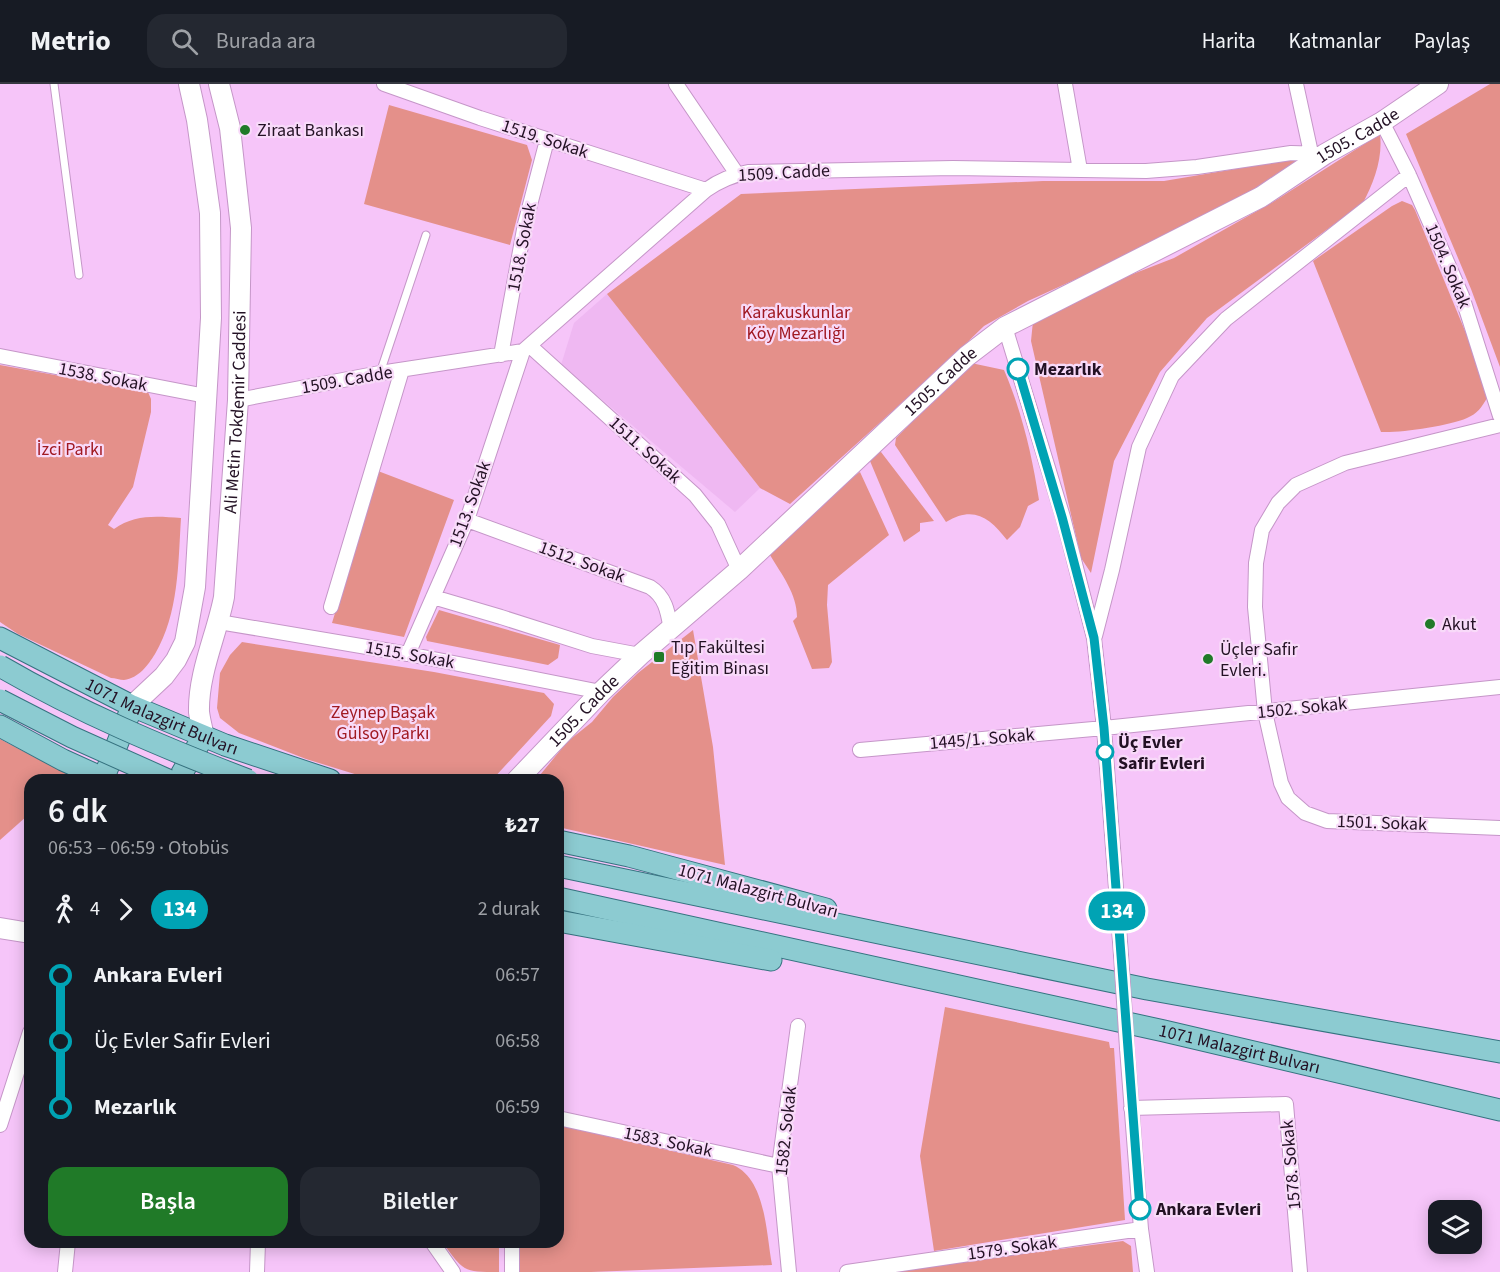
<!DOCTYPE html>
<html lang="tr">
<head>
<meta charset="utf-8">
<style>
	:root { --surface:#171b24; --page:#242831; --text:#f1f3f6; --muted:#9ea1a6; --line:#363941; --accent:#207a28 }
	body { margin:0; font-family:"Source Sans 3",sans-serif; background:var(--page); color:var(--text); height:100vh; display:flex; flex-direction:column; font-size:22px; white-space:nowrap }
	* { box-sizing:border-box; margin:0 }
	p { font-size:20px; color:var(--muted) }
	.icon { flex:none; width:33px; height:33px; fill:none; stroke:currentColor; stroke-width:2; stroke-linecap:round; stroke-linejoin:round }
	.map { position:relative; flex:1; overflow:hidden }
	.sheet { position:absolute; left:24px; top:690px; width:540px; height:474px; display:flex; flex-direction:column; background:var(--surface); border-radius:18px; box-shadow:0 3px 15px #0003 }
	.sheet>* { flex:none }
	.badge { padding:0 12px; border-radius:20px; font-size:21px; line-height:39px }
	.buttons { position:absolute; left:1428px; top:1116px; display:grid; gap:12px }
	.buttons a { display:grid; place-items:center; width:54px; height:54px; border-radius:12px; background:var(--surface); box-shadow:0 3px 15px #0003; font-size:30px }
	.map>.badge { position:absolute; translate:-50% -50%; box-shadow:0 0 0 3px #fff }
	.legs { display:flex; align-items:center; gap:9px; height:66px; padding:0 24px; font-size:20px }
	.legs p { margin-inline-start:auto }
	.headline { display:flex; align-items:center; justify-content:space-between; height:102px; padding:0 24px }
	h1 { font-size:33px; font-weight:600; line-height:45px }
	.button { display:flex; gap:12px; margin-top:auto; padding:12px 24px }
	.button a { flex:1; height:69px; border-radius:18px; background:var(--accent); color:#fff; font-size:24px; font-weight:600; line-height:69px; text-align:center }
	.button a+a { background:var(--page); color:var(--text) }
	ul { padding:0 24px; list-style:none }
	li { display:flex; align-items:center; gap:21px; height:66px; font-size:22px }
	li i { display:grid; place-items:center; width:9px; height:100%; margin:0 8px; background:currentColor }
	li i::after { content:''; width:15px; height:15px; margin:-8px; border:4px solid; border-radius:50%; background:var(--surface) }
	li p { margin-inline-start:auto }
	li:first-child i { background:linear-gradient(#0000 50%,currentColor 0) }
	li:last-child i { background:linear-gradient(currentColor 50%,#0000 0) }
	header { display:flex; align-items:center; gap:36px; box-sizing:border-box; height:84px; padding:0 30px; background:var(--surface); border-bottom:2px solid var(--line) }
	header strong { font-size:28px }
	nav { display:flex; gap:33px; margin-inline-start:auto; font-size:21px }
	.search { width:420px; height:54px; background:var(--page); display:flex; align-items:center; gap:15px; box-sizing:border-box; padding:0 21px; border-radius:18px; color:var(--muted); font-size:22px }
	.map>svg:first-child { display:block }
</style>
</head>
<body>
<header>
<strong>Metrio</strong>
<div class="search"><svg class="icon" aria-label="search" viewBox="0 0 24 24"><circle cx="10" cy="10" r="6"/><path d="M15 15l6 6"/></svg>Burada ara</div>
<nav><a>Harita</a><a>Katmanlar</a><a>Paylaş</a></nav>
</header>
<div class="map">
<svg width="1500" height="1188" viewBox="0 0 1500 1188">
	<rect width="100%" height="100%" fill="#f6c5f9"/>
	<!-- built -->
	<path fill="#efb8f2" d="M607,210L760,404L735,428L561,281L574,239Z"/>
	<!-- green -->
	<path fill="#e4908a" d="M1490,0H1500V283L1471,205L1406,50Z
		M389,21L527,61L532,76L510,161L364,120Z
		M1380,50C1383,74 1374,98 1363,119L1207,234L1160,288L1114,377L1091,489L1081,474L1031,257L1033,237L1120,195L1174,174L1273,118Z
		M1282,77H1296L1288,87L1162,156L1028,217L984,242L948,277L790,420L760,404L607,210L741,110L1043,97H1164Z
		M1402,117L1412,121L1415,126L1475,271L1487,314C1482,323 1477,330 1467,334C1449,342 1401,349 1381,348L1313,177L1392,122Z
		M971,279L1004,286C1022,328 1032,371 1039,416L1028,422L1020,443L1007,456C990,434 974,421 946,438L895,361L896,354Z
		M0,281L148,308L151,315V328L133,403L108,441L114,445C134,430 157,432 181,434C178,481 179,529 155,570C148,581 139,594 124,596C120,596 115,594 111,594L18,550L0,538Z
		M881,368L934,437L920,439V447L904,458L870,377L874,369Z
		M378,387L454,416L404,553L332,539Z
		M860,388L889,451L828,501L827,521L832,578L829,584L812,585L793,537L797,533C797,510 782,491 770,471L774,462L829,409Z
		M439,526L560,561L558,574L548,581L427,557L426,553Z
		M693,546L713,663L725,781L558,743V696H536L567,658L592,638L613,613L638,589Z
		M242,558L434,588L544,609L554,620L551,632L492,696H374L306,675L239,649L220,634L217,624L220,589L230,571Z
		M0,655L78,696H30V734L27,732L0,756Z
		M945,923L1109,958L1110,964H1114L1125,1136L934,1167L920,1072Z
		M558,1041L733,1081C766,1095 766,1149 772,1181L591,1188H519L518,1158H558Z
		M1123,1157L1131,1162L1133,1188H883Z
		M442,1158H499V1188C462,1188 464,1187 442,1158Z"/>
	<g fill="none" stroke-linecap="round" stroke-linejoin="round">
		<defs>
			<path id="lane" d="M54,0L79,191
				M380,289L426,151"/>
			<path id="street" d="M384,0L480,34L706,106
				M676,0L737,90
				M1065,0L1080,86
				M1296,0L1311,69
				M1382,38L1409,91L1462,212L1500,332
				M1005,243L1063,433L1094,554L1104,644L1121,871
				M530,262L695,411L718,440L739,486
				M501,271L525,140L547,56
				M0,272L206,312
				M238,316L380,289L523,267L706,106C720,96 732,91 749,88L953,84L1146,87L1197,83L1291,69L1325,70
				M1500,341L1345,379L1296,401L1278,419L1262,446L1256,479L1255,523L1265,628L1281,699L1288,714L1305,729L1327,737L1500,744
				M467,436L650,503C666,513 668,529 671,546
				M433,513L501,533L592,562L640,571
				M331,523L402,286
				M219,538L408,570L601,608
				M1095,552L1112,486L1139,363L1172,292L1226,235L1409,91
				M408,570L467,436L523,267
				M860,666L1104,644L1500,603
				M1127,964L1141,1145L1147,1188
				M1131,1024L1286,1020L1300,1188
				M558,1034L779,1082
				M0,1041L30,948
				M432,1158L453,1188
				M512,1158V1188
				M65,1188L68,1158
				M257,1188L258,1158
				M789,1188L779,1082L798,942
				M847,1188L1141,1145"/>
			<g id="secondary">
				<path d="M132,622L164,592L176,576L185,558L195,503L211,234L210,129L197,36L189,0"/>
				<path id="s1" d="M204,652C202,644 200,636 199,628C198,589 217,550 224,513L238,316L241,144L230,44L219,0"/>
				<path id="s2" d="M517,696L601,608L640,571L739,486L967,272L1005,243L1261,113L1325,70L1382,38L1438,0"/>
				<path d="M0,844L30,849"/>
			</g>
			<g id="primary">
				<path id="s3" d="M0,554L132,622L225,661L330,696"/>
				<path d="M0,642L63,676L107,696"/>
				<path d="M106,688L130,628"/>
				<path d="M178,696L200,658"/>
				<path d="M558,757L629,772L826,825"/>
				<path d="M558,782L1147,905L1500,968"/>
				<path id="s4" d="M558,814L1164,947L1500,1026"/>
				<path d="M558,837L771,876"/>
			</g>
		</defs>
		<!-- lane casing -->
		<use href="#lane" stroke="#c596c8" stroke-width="9"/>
		<!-- street casing -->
		<use href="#street" stroke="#c596c8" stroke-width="16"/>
		<!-- secondary casing -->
		<use href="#secondary" stroke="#c596c8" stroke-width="22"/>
		<!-- primary casing -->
		<use href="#primary" stroke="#367380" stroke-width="23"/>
		<!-- lane -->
		<use href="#lane" stroke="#fff" stroke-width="7"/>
		<!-- street -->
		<use href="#street" stroke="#fff" stroke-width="14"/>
		<!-- secondary -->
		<use href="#secondary" stroke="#fff" stroke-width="20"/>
		<!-- primary -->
		<use href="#primary" stroke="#8ccbd1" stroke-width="21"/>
		<defs>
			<path id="street-bridge" d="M1121,871L1127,964"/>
			<path id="primary-bridge" d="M0,582C79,628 162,663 248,696
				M0,616L72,653L168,696"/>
		</defs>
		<!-- street-bridge casing -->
		<use href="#street-bridge" stroke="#c596c8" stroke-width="16" stroke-linecap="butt"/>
		<!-- primary-bridge casing -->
		<use href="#primary-bridge" stroke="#367380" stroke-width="23" stroke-linecap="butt"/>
		<!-- street-bridge -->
		<use href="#street-bridge" stroke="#fff" stroke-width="14"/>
		<!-- primary-bridge -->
		<use href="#primary-bridge" stroke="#8ccbd1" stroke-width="21"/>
	</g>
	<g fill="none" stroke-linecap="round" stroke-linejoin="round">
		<defs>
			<path id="line-1" d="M1018,285L1062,433L1094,554L1104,644L1140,1125"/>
		</defs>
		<!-- line-1 casing -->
		<use href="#line-1" stroke="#fff" stroke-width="14"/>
		<!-- line-1 -->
		<use href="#line-1" stroke="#00a3b4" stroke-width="9"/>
	</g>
	<!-- markers -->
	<g fill="#207a28" stroke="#f8daf9" stroke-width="2">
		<circle cx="245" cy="46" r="6"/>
		<circle cx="1430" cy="540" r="6"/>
		<rect x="653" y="567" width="12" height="12" rx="3"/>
		<circle cx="1208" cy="575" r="6"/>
	</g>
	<g fill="#fff" stroke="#00a3b4" stroke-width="3">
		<circle cx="1018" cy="285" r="10"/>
		<circle cx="1105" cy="668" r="8"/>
		<circle cx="1140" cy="1125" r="10"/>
	</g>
	<g text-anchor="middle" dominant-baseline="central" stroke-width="4.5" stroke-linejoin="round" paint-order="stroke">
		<!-- poi labels -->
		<g font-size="18" fill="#231124" stroke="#f8daf9" text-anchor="start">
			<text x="257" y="46">Ziraat Bankası</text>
			<text x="1442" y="540">Akut</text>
			<text x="671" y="563">Tıp Fakültesi<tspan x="671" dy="21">Eğitim Binası</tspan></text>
			<text x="1220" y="565">Üçler Safir<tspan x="1220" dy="21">Evleri.</tspan></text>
		</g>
		<!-- street labels -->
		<g font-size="18" fill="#231124" stroke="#f8daf9">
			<text stroke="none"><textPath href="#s2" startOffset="1068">1505. Cadde</textPath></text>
			<text transform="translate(545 55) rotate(18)">1519. Sokak</text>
			<text transform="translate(784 89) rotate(-3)">1509. Cadde</text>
			<text transform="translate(522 163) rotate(-79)">1518. Sokak</text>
			<text transform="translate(1448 182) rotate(67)">1504. Sokak</text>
			<text transform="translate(103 293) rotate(11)">1538. Sokak</text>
			<text transform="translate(347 296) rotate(-10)">1509. Cadde</text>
			<text stroke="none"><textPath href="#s2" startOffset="582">1505. Cadde</textPath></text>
			<text stroke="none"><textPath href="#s1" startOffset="328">Ali Metin Tokdemir Caddesi</textPath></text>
			<text transform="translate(645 366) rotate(42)">1511. Sokak</text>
			<text transform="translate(470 420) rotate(-70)">1513. Sokak</text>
			<text transform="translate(582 478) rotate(20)">1512. Sokak</text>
			<text transform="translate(410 571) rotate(10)">1515. Sokak</text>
			<text transform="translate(1302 624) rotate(-6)">1502. Sokak</text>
			<text stroke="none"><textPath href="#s2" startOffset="96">1505. Cadde</textPath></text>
			<text stroke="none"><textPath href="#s3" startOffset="180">1071 Malazgirt Bulvarı</textPath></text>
			<text transform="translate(982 655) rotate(-5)">1445/1. Sokak</text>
			<text transform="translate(1382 739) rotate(2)">1501. Sokak</text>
			<text transform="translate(758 807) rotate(15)">1071 Malazgirt Bulvarı</text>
			<text stroke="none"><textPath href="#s4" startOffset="698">1071 Malazgirt Bulvarı</textPath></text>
			<text transform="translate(786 1047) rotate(-84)">1582. Sokak</text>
			<text transform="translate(668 1058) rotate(12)">1583. Sokak</text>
			<text transform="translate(1291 1081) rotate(-95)">1578. Sokak</text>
			<text transform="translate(1012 1164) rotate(-8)">1579. Sokak</text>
		</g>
		<!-- park labels -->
		<g font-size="18" fill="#a01922" stroke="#f8daf9">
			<text x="796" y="228">Karakuskunlar<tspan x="796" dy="21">Köy Mezarlığı</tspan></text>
			<text x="70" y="365">İzci Parkı</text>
			<text x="383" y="628">Zeynep Başak<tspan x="383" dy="21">Gülsoy Parkı</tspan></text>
		</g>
		<!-- stop labels -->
		<g font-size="18" font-weight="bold" fill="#231124" stroke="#f8daf9" text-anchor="start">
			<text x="1034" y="285">Mezarlık</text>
			<text x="1118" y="658">Üç Evler<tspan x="1118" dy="21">Safir Evleri</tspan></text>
			<text x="1156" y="1125">Ankara Evleri</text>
		</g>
	</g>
</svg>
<div class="buttons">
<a><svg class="icon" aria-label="layers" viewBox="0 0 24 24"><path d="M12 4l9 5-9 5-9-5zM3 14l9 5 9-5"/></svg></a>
</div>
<b class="badge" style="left:1117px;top:827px;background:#00a3b4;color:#fff">134</b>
<section class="sheet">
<div class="headline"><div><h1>6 dk</h1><p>06:53 – 06:59 · Otobüs</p></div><b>₺27</b></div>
<div class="legs"><svg class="icon" aria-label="walk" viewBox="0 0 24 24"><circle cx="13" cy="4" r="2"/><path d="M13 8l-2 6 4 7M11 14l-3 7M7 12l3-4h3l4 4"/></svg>4<svg class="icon" aria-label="forward" viewBox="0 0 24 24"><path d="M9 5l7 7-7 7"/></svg><b class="badge" style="background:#00a3b4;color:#fff">134</b><p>2 durak</p></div>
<ul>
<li><i style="color:#00a3b4"></i><b>Ankara Evleri</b><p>06:57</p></li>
<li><i style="color:#00a3b4"></i><span>Üç Evler Safir Evleri</span><p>06:58</p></li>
<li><i style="color:#00a3b4"></i><b>Mezarlık</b><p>06:59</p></li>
</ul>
<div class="button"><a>Başla</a><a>Biletler</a></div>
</section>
</div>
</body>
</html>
